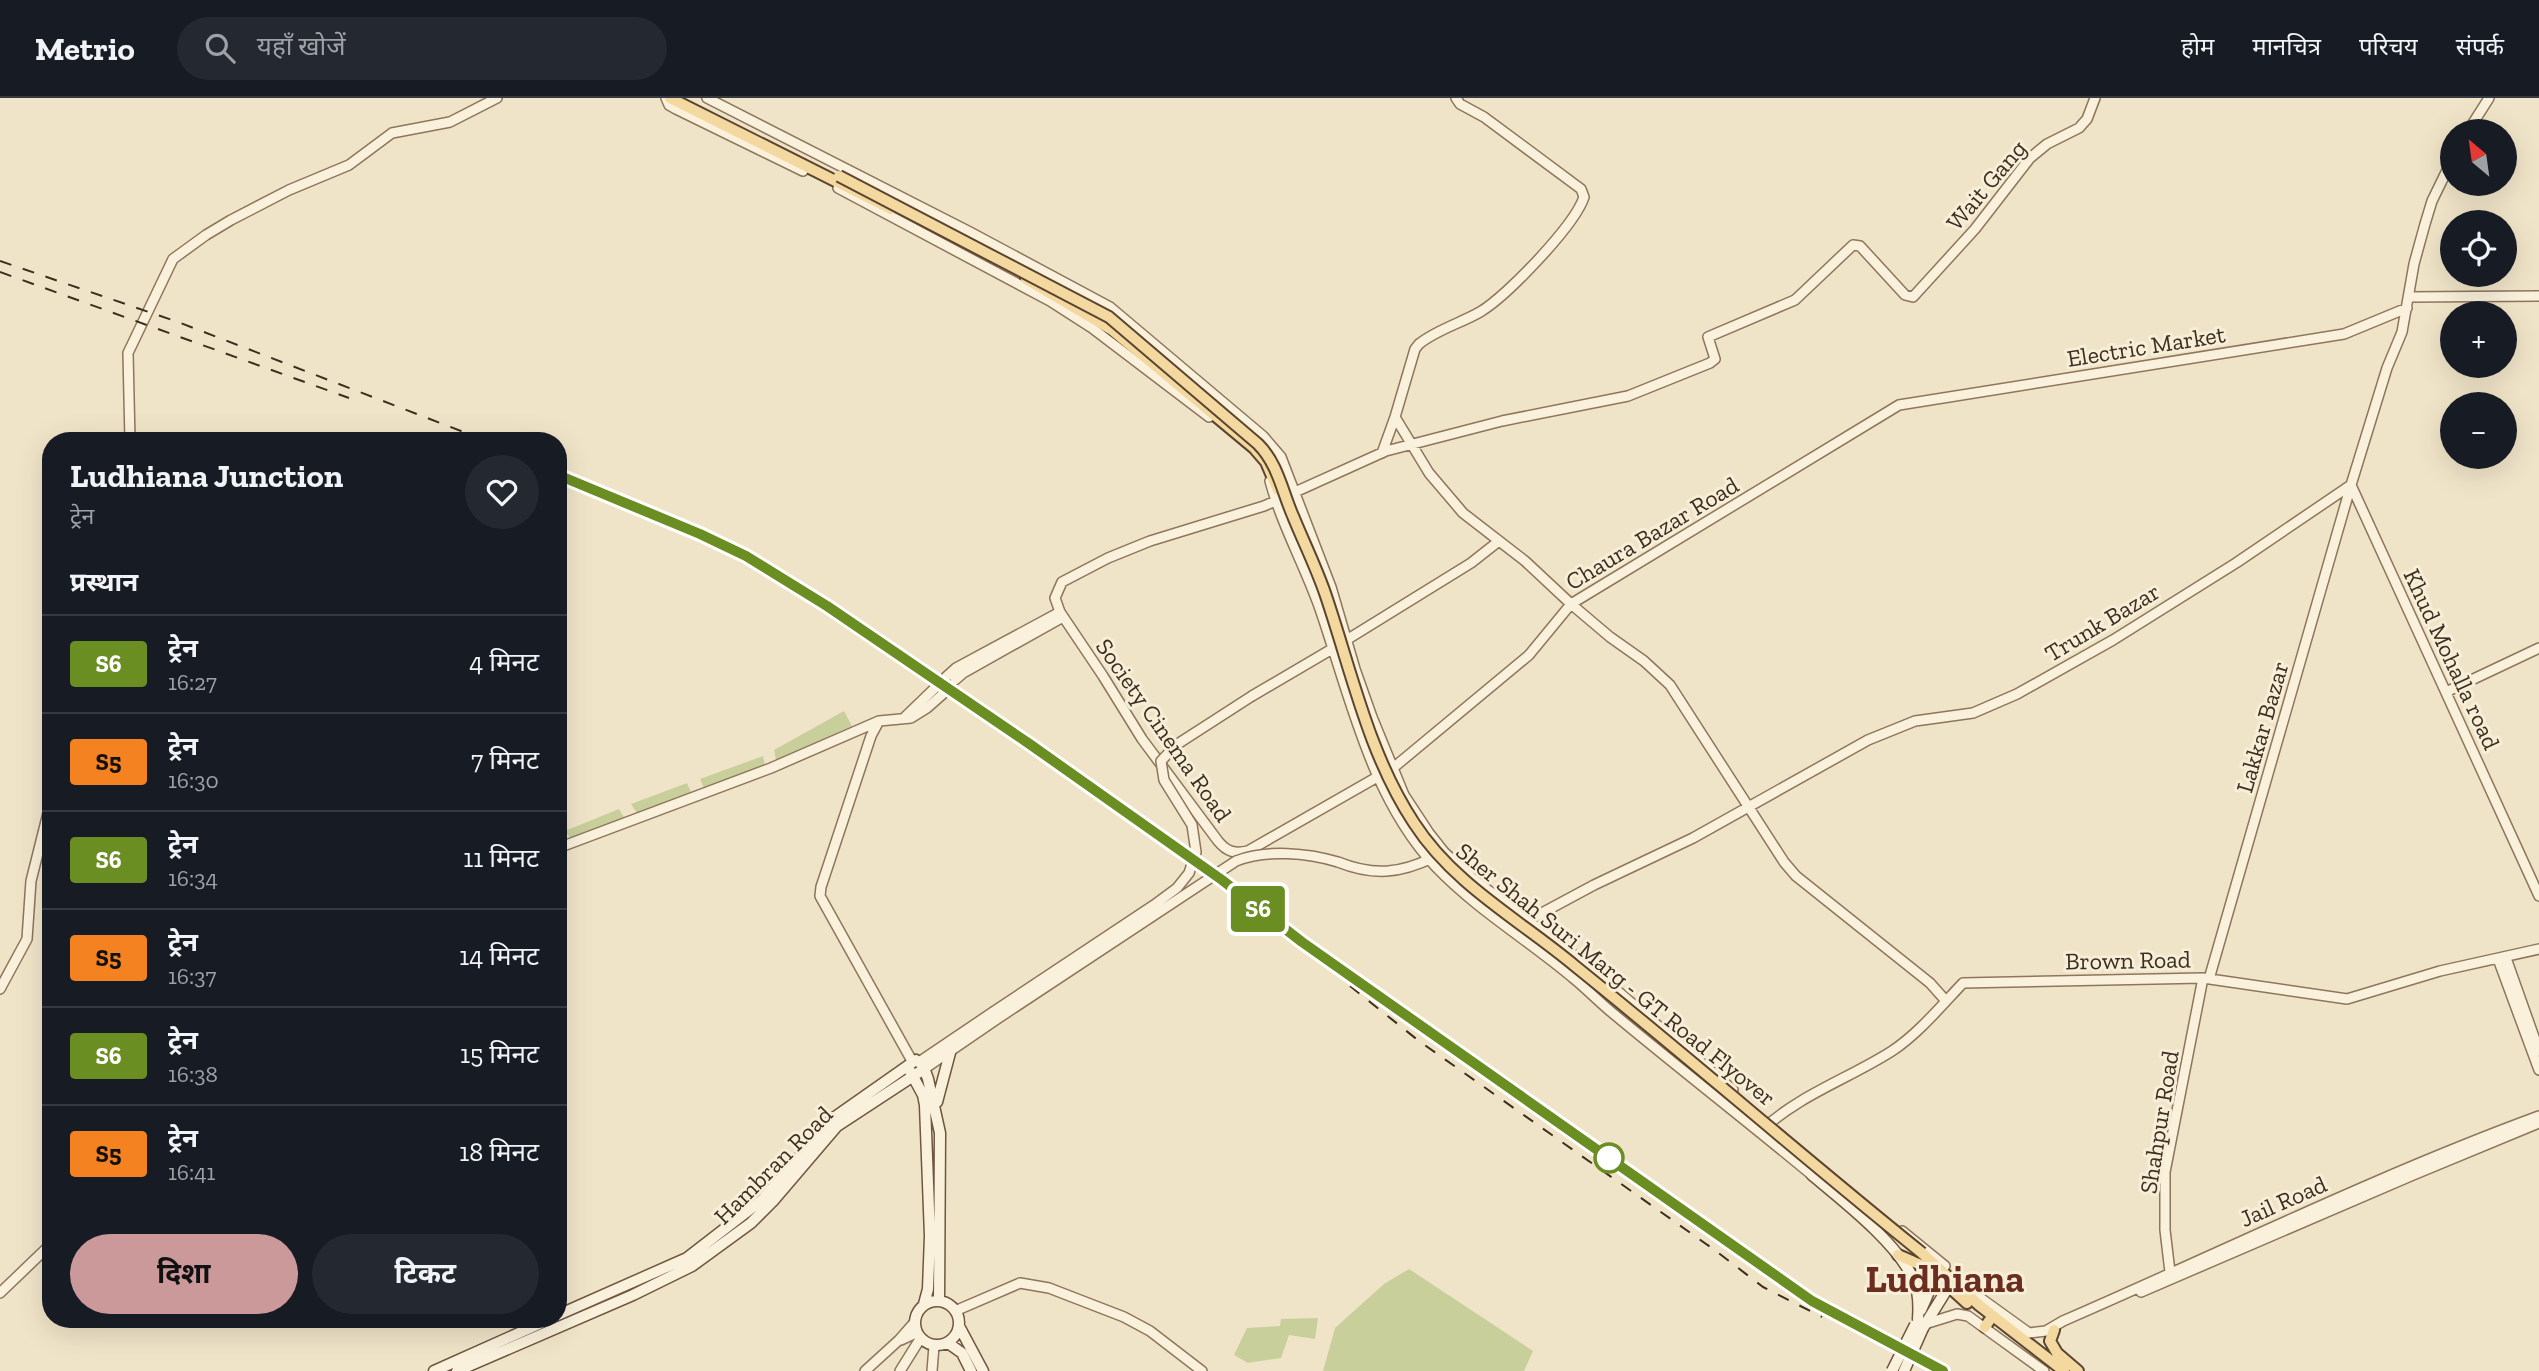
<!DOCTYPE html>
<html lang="hi">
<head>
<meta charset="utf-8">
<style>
	:root { --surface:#171b24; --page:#242831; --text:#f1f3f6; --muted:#9ea1a6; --line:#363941; --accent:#cc999b }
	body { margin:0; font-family:"Zilla Slab","Noto Sans Devanagari",serif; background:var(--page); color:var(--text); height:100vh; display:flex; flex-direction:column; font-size:26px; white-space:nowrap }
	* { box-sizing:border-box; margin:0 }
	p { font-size:23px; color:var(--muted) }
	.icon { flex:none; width:38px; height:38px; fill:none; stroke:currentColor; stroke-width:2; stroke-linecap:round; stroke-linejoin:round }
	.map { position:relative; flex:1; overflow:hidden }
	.panel { position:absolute; left:42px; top:334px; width:525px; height:896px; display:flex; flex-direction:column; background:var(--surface); border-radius:28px; box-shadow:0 7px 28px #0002 }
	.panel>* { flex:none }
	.badge { padding:0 14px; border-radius:5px; font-size:24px; line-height:46px }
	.needle { width:46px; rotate:331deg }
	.fabs { position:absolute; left:2440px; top:21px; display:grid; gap:14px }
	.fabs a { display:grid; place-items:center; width:77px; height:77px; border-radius:50%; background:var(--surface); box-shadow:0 7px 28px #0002; font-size:35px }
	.map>.badge { position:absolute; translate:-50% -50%; box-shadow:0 0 0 4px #fff }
	h2 { padding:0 28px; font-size:26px; line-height:63px }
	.round { display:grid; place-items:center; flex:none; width:74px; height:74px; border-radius:37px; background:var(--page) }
	.summary { display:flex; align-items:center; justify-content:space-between; height:119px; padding:0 28px }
	h1 { font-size:33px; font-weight:700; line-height:52px }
	.primary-button { display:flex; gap:14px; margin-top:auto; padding:14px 28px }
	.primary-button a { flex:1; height:80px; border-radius:42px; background:var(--accent); color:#111; font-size:28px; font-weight:700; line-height:80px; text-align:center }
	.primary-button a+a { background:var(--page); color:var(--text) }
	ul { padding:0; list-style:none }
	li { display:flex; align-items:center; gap:21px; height:98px; padding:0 28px; border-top:2px solid var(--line) }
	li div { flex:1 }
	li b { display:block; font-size:26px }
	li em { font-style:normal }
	li .badge { min-width:77px; font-weight:700; text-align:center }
	header { display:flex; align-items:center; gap:42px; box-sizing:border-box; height:98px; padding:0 35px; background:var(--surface); border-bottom:2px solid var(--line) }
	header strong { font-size:33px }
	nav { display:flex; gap:38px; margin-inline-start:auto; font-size:24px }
	.search { width:490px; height:63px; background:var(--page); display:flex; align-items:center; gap:18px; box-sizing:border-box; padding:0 24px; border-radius:38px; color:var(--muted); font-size:26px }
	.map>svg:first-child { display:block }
</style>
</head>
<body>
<header>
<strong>Metrio</strong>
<div class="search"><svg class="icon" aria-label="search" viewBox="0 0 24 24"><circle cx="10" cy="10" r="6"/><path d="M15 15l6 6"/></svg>यहाँ खोजें</div>
<nav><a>होम</a><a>मानचित्र</a><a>परिचय</a><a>संपर्क</a></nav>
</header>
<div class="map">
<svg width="2539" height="1273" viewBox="0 0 2539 1273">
	<rect width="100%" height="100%" fill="#f0e4c8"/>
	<!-- green -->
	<path fill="#c9cf9b" d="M844,613L852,628L776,662L774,652Z
		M763,658L765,667L704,690L700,681Z
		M687,685L691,694L637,715L631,706Z
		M619,711L625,721L570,740L565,733Z
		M1409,1171L1533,1253L1524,1273H1323L1335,1230L1384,1186Z
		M1318,1220L1315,1241L1289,1237L1281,1260L1248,1265L1234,1257L1247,1230L1280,1228L1281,1221Z"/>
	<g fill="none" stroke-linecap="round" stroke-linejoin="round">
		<defs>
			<path id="tertiary" d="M666,0L669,7L676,11L803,73
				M707,0L970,134L1110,209L1263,338L1281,359L1331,489L1355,571L1372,619L1404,697L1429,735L1444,754L1472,780L1586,866L1733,992
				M2095,0L2087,21L2079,30L2047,46L2030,60L1975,131L1913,199L1905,197L1860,148L1853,147L1795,202L1708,239L1715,261L1710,265L1628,298L1502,323L1386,353L1264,408L1150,443L1108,460L1062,484L1055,500L1060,514L1103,578L1142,641L1218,743C1227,754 1235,756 1248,753L1393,670L1529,557L1571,506L1899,307L2344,236L2407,210
				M2468,33L2489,0
				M838,90L1050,203L1092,230L1209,319
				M2409,199L2539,198
				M1395,319L1429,375L1463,415L1525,463L1571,506L1610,539L1644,563L1670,587L1784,764L1796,778L1930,885L1946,903
				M130,343L128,255L173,161L206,137L231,122L289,92L349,67L392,35L450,24L497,0
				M1382,355L1395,319L1415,251L1419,246C1436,232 1461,225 1480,214C1507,198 1575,127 1584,99L1581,91L1484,19L1460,6L1456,0
				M1270,383C1282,428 1305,468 1320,511C1350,598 1371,700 1436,769C1476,811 1528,842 1572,879C1587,891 1600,905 1615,917C1680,971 1747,1023 1812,1077
				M2351,387L2539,798
				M1348,541L1471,465L1499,443
				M946,579L956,570L1060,514
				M955,582L963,575L1063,519
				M2446,594L2539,550
				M1252,598L1332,551
				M905,619L936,589
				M879,623L871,638L821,789L820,798L912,963
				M558,750L771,670L879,623L911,620L927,610L944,595
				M1338,764C1373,778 1400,776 1434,759
				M1527,823L1594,787L1693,740L1868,642L1915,623L1973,615L2017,596L2113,542L2236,465L2351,387
				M2506,860L2539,953
				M2498,861L2539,972
				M2209,881L2351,387L2387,270L2402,234L2414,166L2425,126L2432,103L2452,62
				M0,891L27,841L31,783L51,703
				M919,964L993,914
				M924,971L997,921
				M1762,1032C1799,997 1850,980 1892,953C1918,936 1942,907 1963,885L2203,880L2347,901L2440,873L2539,851
				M1902,1133L1945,1168
				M2170,1174L2165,1132V1074L2203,880
				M2141,1194L2413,1077L2539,1025
				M0,1195L51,1146
				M1966,1195H1972L1979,1199L2029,1235L2046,1233L2063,1223C2222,1154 2376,1078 2539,1018
				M955,1213L1020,1185L1049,1190L1124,1219L1150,1233L1202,1273
				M1925,1226L1957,1216L1968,1218L2044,1273
				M901,1242L916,1235
				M865,1273L899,1242L914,1225
				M900,1273L920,1241
				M932,1273L934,1248"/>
			<path id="secondary" d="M910,973L923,997L925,1007L930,1138L928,1191L924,1206
				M937,1004L951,951
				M1812,1077C1842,1102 1900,1147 1914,1183C1919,1195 1919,1208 1918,1221
				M915 1225a22 22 0 1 1 44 0a22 22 0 1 1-44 0Z
				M1921,1212C1927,1198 1935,1186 1928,1171
				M558,1217L687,1160L762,1102L832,1021L916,962L923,967L928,981L940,1035L939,1203
				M959,1228L983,1273
				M1923,1230L1952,1183
				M948,1245L962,1255L971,1273
				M434,1273L548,1222
				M457,1273L633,1197L692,1168L751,1125L773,1103L837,1028L924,971"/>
			<path id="primary" d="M670,0L891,111
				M1026,181L1112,232L1254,350L1266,364L1278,392
				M1922,1155L1979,1207L2064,1273
				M1898,1157L1928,1170
				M1924,1166L1967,1205
				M1985,1229L1989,1223
				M2054,1232L2050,1243L2057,1255L2078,1273"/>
		</defs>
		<!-- tertiary casing -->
		<use href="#tertiary" stroke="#8d765c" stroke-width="12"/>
		<!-- secondary casing -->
		<use href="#secondary" stroke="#6f573f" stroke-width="13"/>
		<!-- primary casing -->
		<use href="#primary" stroke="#5b4430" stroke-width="14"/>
		<!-- tertiary -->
		<use href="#tertiary" stroke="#faf1dc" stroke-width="9"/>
		<!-- secondary -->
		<use href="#secondary" stroke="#faf1dc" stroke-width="10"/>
		<!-- primary -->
		<use href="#primary" stroke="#f3d9a0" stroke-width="10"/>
		<!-- rail -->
		<path stroke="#3d2e20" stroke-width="2" stroke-dasharray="12 12" stroke-linecap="butt" d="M0,163L178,224L487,343
			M0,174L349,300
			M558,377L700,436L746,458L827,507L1031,647L1222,782L1302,844L1813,1203L1943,1273
			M1350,888L1419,943L1716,1153L1763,1189L1822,1219"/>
		<defs>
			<path id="tertiary-bridge" d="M993,914L1154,807L1177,790L1189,775L1196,754L1192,727L1164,682L1161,663L1176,647L1252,598
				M997,921L1236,763C1266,751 1308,755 1338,764"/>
			<path id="secondary-bridge" d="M1892,1273L1915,1227
				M1904,1273L1923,1230"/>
			<path id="primary-bridge" d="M839,78L1109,219L1258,346C1278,366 1282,393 1293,418C1304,445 1317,471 1326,498C1352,575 1369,657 1414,725C1454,787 1520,822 1575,868C1692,962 1805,1061 1922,1155"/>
		</defs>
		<!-- tertiary-bridge casing -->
		<use href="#tertiary-bridge" stroke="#8d765c" stroke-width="12" stroke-linecap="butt"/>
		<!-- secondary-bridge casing -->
		<use href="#secondary-bridge" stroke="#6f573f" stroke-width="13" stroke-linecap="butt"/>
		<!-- primary-bridge casing -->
		<use href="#primary-bridge" stroke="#5b4430" stroke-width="14" stroke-linecap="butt"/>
		<!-- tertiary-bridge -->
		<use href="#tertiary-bridge" stroke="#faf1dc" stroke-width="9"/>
		<!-- secondary-bridge -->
		<use href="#secondary-bridge" stroke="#faf1dc" stroke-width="10"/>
		<!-- primary-bridge -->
		<use href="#primary-bridge" stroke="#f3d9a0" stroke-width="10"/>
	</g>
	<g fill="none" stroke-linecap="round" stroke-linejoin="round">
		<defs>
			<path id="line" d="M558,377L700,436L746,458L827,508L1031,647L1222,782L1302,844L1812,1203L1943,1273"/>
		</defs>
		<!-- line casing -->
		<use href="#line" stroke="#fff" stroke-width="16"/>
		<!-- line -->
		<use href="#line" stroke="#6b8e23" stroke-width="10"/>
	</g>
	<!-- markers -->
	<circle fill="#fff" stroke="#6b8e23" stroke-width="3.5" cx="1609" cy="1060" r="14"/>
	<g text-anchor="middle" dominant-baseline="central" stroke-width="6" stroke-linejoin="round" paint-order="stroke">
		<!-- street labels -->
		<g font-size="24" fill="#3d2e20" stroke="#f7eed8">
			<text transform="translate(1986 87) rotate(-50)">Wait Gang</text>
			<text transform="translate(2146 248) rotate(-9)">Electric Market</text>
			<text transform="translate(1652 435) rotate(-31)">Chaura Bazar Road</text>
			<text transform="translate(2102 524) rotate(-31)">Trunk Bazar</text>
			<text transform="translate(2452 561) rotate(65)">Khud Mohalla road</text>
			<text transform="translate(2262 629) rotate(-74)">Lakkar Bazar</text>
			<text transform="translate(1164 632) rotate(55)">Society Cinema Road</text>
			<text transform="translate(2128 862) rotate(-1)">Brown Road</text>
			<text transform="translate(1616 876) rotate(39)">Sher Shah Suri Marg - GT Road Flyover</text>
			<text transform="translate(2159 1024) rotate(-81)">Shahpur Road</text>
			<text transform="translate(773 1067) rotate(-45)">Hambran Road</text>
			<text transform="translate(2283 1103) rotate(-24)">Jail Road</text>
		</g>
		<!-- town labels -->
		<g font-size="38" font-weight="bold" fill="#6b2e1e" stroke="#f7eed8">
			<text x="1945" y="1181">Ludhiana</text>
		</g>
	</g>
</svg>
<div class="fabs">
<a><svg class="needle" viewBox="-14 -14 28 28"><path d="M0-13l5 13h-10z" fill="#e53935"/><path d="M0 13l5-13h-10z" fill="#9ea1a6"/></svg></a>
<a><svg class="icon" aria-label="locate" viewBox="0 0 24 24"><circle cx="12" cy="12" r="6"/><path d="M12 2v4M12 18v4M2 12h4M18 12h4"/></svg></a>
<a>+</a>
<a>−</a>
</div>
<b class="badge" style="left:1258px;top:811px;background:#6b8e23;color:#fff">S6</b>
<section class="panel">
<div class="summary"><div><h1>Ludhiana Junction</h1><p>ट्रेन</p></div><a class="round"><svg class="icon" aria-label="heart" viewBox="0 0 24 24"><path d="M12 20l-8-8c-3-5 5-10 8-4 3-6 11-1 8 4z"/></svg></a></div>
<h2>प्रस्थान</h2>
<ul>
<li><span class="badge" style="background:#6b8e23;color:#fff">S6</span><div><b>ट्रेन</b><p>16:27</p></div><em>4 मिनट</em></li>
<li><span class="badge" style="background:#f58220;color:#111">S5</span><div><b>ट्रेन</b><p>16:30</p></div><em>7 मिनट</em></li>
<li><span class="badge" style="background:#6b8e23;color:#fff">S6</span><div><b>ट्रेन</b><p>16:34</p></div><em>11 मिनट</em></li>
<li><span class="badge" style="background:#f58220;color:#111">S5</span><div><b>ट्रेन</b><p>16:37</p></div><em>14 मिनट</em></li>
<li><span class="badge" style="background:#6b8e23;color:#fff">S6</span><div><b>ट्रेन</b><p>16:38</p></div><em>15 मिनट</em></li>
<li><span class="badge" style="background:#f58220;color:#111">S5</span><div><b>ट्रेन</b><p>16:41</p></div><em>18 मिनट</em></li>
</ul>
<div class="primary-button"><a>दिशा</a><a>टिकट</a></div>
</section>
</div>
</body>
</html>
